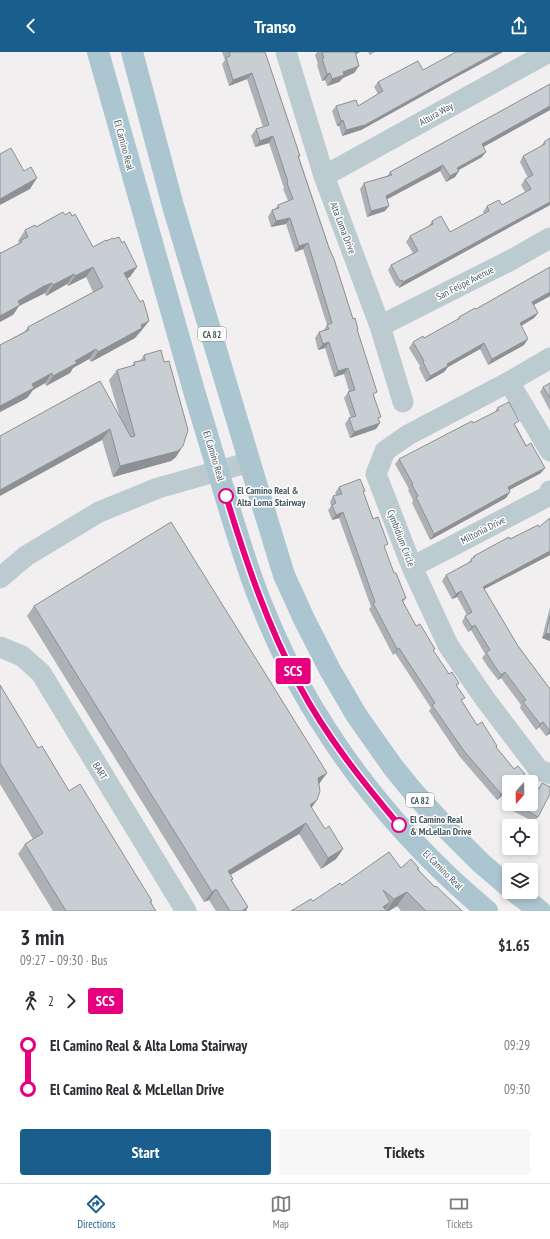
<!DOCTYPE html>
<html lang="en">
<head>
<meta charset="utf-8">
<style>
	:root { --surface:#fff; --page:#f7f7f7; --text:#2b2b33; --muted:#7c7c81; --line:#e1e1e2; --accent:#195e8c }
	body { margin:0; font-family:"PT Sans Narrow",sans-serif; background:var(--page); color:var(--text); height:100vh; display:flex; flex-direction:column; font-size:15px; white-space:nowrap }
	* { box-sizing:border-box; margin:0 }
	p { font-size:13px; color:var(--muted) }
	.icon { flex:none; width:22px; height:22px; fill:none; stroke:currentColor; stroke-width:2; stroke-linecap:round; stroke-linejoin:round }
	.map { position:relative; height:859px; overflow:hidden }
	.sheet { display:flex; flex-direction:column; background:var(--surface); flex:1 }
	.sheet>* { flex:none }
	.badge { padding:0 8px; border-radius:3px; font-size:14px; line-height:26px }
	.needle { width:26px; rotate:200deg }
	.buttons { position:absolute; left:502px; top:723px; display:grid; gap:8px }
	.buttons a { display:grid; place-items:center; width:36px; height:36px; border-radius:4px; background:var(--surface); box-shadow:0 2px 6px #0003; font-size:20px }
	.map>.badge { position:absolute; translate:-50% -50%; box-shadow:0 0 0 2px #fff }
	.legs { display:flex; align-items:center; gap:6px; height:44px; padding:0 20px; font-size:13px }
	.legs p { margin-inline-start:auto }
	.summary { display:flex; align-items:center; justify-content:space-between; height:68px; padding:0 20px }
	h1 { font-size:22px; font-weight:700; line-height:30px }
	.primary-button { display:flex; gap:8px; margin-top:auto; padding:8px 20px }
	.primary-button a { flex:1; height:46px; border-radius:4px; background:var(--accent); color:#fff; font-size:16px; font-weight:700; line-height:46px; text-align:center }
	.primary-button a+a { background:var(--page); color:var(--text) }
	ul { padding:0 20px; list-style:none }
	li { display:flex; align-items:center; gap:14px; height:44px; font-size:15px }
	li i { display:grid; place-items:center; width:6px; height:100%; margin:0 5px; background:currentColor }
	li i::after { content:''; width:10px; height:10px; margin:-5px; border:3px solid; border-radius:50%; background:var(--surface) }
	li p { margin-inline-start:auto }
	li:first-child i { background:linear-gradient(#0000 50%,currentColor 0) }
	li:last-child i { background:linear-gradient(currentColor 50%,#0000 0) }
	header { display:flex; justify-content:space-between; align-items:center; height:52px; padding:0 20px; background:var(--accent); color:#fff; font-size:18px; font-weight:700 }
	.tab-bar { display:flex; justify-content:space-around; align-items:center; height:56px; border-top:1px solid var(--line); background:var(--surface); font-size:11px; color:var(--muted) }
	.tab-bar a { display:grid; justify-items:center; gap:2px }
	.tab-bar .current { color:var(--accent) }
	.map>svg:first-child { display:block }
</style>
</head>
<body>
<header><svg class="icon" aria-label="back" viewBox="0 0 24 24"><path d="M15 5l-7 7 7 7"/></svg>Transo<svg class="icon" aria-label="share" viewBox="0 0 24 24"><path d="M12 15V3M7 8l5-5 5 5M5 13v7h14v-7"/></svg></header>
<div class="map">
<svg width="550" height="859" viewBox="0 0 550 859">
	<rect width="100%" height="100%" fill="#f2eff0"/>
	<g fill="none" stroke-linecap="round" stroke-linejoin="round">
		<!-- minor -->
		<path stroke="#bbcbd0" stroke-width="21" d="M286,0L324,124L380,274L403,350
			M324,124L549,0
			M380,274L511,208L550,186
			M550,306L509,330L408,383L385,399L376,422L412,515L448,593L485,647L539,718L550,722
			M509,330L550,399
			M412,515L548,444L550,439
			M0,526L26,504L99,460L158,436L250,410
			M0,595L22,604L41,621L186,859"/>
		<!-- major -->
		<path stroke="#acc6d1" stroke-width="22" d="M98,0C131,113 161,226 194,339C206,379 218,419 230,459C239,488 248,518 259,546C271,576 284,606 300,634C347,719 412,796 487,859
			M132,0L173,154L258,438L284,523L304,567L330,618L357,664L393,715L415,742L448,778L481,811L509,835
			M515,840L540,859"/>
	</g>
	<!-- wall -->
	<path fill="#adb1b5" d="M222,0H265L300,104L299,105L353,267L357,278L374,345L379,368L376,377L350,386L345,372L349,366H351L344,346L349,339L344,322L334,325L325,296L318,298L315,286L319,280L323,279L327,273L303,197L295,200L286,172L271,175L268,165L272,158H274L278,153L288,149L283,137L284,136L269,91L255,95L251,84L256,77L263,75L247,27L229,34L222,12L225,8Z
		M317,0H360L356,2L359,14L354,21L343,26L339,30L327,34L325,28L322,29L317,13L318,12L315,3Z
		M368,0H375L370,3Z
		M423,18L451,28L361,78L342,84L339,74H337L332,59L336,54H358L378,42L374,35L378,30Z
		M550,32V58L483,95L482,105L459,118L455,125L446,130L440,119L387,147L385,159L367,165L360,137L364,131L387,124L390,120Z
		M550,86V153L399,236L398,234H396L388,218L391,213L413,201L406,190L410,184L428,175L432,169L450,180L484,162L483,160L487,154L502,153L525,140L521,133L525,127L528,126L520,110L523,104L540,95L544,90Z
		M65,163L72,164L93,195L130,225L127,226L149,269L141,279L140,280L135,286L91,310L89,307L73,316L70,321L46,334L45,331L33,338L27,346L0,360V293L24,280L28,275L93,240L86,225L68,234L67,232L46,244L45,241L19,254L13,263L1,201L19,191L18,189L25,178L36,175Z
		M550,215V244L534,253L538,261L534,266L521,274L524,293L488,313L480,297L448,315L444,320L426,330L419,316L420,314L409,296L413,290L424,286L456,269L459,265L476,257Z
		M144,303L176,405L171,409L113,425L102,388L119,362L109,328L117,318L132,314L134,310L140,309Z
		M550,331V359L540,340L543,335Z
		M497,356L516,374L541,421L509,438L506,446L430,488L412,451L413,448L408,438L409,437L395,412L399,407L473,371L495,360Z
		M339,435L365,439L363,440L394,521L406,546L403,550L409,561L416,574L435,597L433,598L449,622L459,631L457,634L462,649L477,673L497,694L496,695L521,727L518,730H509V738L497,748L460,705L429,659L431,656L395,601L393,603L369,557L371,555L339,466L332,468L328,458L331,454L330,450L333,444L336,443L335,441Z
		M550,466V503L484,537L518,594L550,637V682L546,684L539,675L536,678L520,656L521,653L501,626L498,628L488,615L482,606L485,602L471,578L468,580L462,570L465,564L467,563L457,545L452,547L442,529L446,523L468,511L474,504L510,487L539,475Z
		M34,554L319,732L317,748L311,756L325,777L343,797L336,807L321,817L299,782L231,823L233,827L232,829L246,859H216L209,848L204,850L27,564Z
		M550,555V589L542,586Z
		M0,633L38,696L151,850L156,859H53L18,802L25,792L33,787L0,732Z
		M542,731L538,765L534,770L513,759L516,752H531L539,737Z
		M401,816L418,817L435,835L462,859H401L397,854L389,859H291L313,849L342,833Z"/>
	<!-- shaded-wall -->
	<path fill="#8d9094" d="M354,0H360L349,6Z
		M497,0H503L451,28L361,78L342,84L346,78L455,23Z
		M359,14L354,21L343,26L339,30L327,34L332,27L343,20Z
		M252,21L247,27L229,34L233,28Z
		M330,21L325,28L322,29L327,22Z
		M550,54V58L478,98L482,92Z
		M343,68L339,74H337L341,69Z
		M273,84L269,91L255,95L260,89Z
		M486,100L482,105L453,121L457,116Z
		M443,113L440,119L382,150L386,144Z
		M459,119L455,125L446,130L450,124Z
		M37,126L30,137L0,153V147Z
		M550,150V153L399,236L403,230Z
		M389,154L385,159L367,165L371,159Z
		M290,166L286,172L271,175L276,169Z
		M308,191L303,197L295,200L299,194Z
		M93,215L86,225L68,234L75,224Z
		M137,215L130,225L117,231L124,221Z
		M74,222L67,232L46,244L53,233Z
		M52,231L45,241L19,254L13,263L0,270V264L18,249L44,234Z
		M550,240V244L528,256L532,250Z
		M538,261L534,266L516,277L520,271Z
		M149,269L141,279L140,280L135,286L91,310L98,300Z
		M528,287L524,293L488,313L492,307Z
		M329,290L325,296L318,298L323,292Z
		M484,291L480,297L448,315L444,320L426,330L430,324L447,312Z
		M96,297L89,307L73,316L70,321L46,334L53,324L75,309Z
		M348,316L344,322L334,325L338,319Z
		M52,321L45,331L33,338L27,346L0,360V354L32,332Z
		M380,371L376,377L350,386L354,380Z
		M110,377L102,388L0,444V438Z
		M183,394L176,405L171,409L113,425L120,414Z
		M545,416L541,421L504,441L508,435Z
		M510,440L506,446L430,488L434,482Z
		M343,460L339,466L332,468L336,463Z
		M550,499V503L479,540L483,535Z
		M461,539L457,545L452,547L456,542Z
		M475,573L471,578L468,580L472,575Z
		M546,581L550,582V589L542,586Z
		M399,596L395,601L393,603L397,597Z
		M505,620L501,626L498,628L501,623Z
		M543,670L539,675L536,678L540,672Z
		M550,678V681L546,684Z
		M327,721L319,732L310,737L318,726Z
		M525,722L521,727L518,730H516Z
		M509,736V738L497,748L501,742Z
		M317,748L310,758V753Z
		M306,771L299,782L220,829L228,819Z
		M343,797L336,807L321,817L328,806Z
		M216,837L209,848L204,850L212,840Z
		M407,840L397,854L389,859H386L394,847Z
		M390,850L384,859L383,855Z
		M248,855L246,859H242Z"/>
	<!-- building -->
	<path fill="#c9ced3" stroke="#8d9094" d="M229,0H265L300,104H298L329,196L334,207L353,267L355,266L358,277H357L377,340L373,342L381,365L378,366L380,371L354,380L349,366L356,364L348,340L355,338L348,316L338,319L329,290L323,292L319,280L329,277L327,273L332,271L308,191L299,194L290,166L276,169L272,158L279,156L278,153L293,147L287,131L288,130L273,84L260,89L256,77L269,73L252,21L233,28L226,6L230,4Z
		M322,0H355L359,14L343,20L344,23L332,27L330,21L327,22L322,6H324Z
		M456,0H497L455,23L365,73L346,78L343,68L341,69L336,54L356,48L358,54L383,39L378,30L418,9L423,18Z
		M550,32V54L482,92L486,100L457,116L459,119L450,124L443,113L386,144L389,154L371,159L364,131L392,123L390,120Z
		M550,86V150L403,230L402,228L400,229L391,213L418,199L410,184L433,172L432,169L441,164L450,180L489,159L487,154L499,148L502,153L531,137L525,127L533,123L523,104L545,92L544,90Z
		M11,96L24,119L31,115L37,126L0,147V102Z
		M63,160L65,163L70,160L72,164L75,162L93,195L106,188V189L113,186V187L119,185L122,191L124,189L137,215L124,221L140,250L143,248L147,261L149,269L141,273L142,276L98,300L96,297L75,309L77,311L53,324L52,321L32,332L34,336L0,354V293L29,278L28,275L103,235L93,215L75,224L74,222L53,233L52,231L44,234L18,249L20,253L0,264V200L1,201L22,190L21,188L28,185L25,178L35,173L36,175Z
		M550,215V240L532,250L538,261L520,271L528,287L492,307L484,291L447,312L448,314L430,324L423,310L424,309L413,290L423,284L424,286L460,266L459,265L475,256L476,257Z
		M161,298L164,310L169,309L188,378L183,394L178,399L120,414L110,377L0,438V384L100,329L131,385L135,384L117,318L135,313L134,310L145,308L144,303Z
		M550,331V346L543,335Z
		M509,350L519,369L514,372L526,394L531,391L545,416L508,435L510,440L434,482L416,445L418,444L412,433L413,432L399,407L472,369L473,371L499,358L497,356Z
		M360,427L365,439H363L373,467L378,465L388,492L384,494L394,521H396L406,546L402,548L416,574L420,572L435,597L433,598L449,622L452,620L459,631L456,633L465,646L461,648L477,673L482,670L497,694L496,695L514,717L518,714L525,722L516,730H509V736L501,742L464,699L432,653L435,651L399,596L397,597L373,551L375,550L343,460L336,463L332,453L336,451L333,444L342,442L339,435Z
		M550,466V499L483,535L518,594L550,637V679L543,670L540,672L523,650L526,648L505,620L501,623L492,610L486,600L490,598L475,573L472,575L465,564L472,560L461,539L456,542L446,523L472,509L471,507L475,505L474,504L509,485L510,487L538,473L539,475Z
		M171,470L327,721L318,726L320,739L317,748L310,753L325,777L329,774L343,797L328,806L306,771L228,819L233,827L231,828L248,855L242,859H230L216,837L212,840L34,554Z
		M550,564V582L546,581Z
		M0,633L38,696L42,694L69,739L80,732L152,849L150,850L156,859H66L25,792L43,781L0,711Z
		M531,728L539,737L542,731L550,735V742L538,765L517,753V752H531V730H529Z
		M389,800L401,816L411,807L419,816L417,817L435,835L436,834L462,859H426L407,840L394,847L383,838L390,850L383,855L387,859H291L311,847L313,849L340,831L342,833Z"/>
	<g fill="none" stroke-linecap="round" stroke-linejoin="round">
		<defs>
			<path id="line-1" d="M226,444C246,510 267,572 299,633C326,684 362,729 399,773"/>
		</defs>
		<!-- line-1 casing -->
		<use href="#line-1" stroke="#fff" stroke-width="9"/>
		<!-- line-1 -->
		<use href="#line-1" stroke="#e6007e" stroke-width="6"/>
	</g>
	<!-- markers -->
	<g fill="#fff" stroke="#e6007e" stroke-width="2">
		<circle cx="226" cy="444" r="7"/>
		<circle cx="399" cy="773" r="7"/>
	</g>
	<g text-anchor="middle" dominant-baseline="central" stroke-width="3" stroke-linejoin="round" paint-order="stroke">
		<!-- shield labels -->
		<g fill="#fff" stroke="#7d8a8f" stroke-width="1">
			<rect x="198" y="275" width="28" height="14" rx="3"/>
			<rect x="406" y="741" width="28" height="14" rx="3"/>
		</g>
		<g font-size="9" font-weight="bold" fill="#45585f">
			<text x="212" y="282">CA 82</text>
			<text x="420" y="748">CA 82</text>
		</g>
		<!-- street labels -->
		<g font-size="10" fill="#45585f" stroke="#fff">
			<text transform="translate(436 62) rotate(-29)">Altura Way</text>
			<text transform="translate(124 93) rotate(75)">El Camino Real</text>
			<text transform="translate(343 176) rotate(69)">Alta Loma Drive</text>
			<text transform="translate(465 231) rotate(-27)">San Felipe Avenue</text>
			<text transform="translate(214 404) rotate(73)">El Camino Real</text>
			<text transform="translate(483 478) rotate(-27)">Miltonia Drive</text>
			<text transform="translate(401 486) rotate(69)">Cymbidium Circle</text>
			<text transform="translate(100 719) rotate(58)">BART</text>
			<text transform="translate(443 818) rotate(45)">El Camino Real</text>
		</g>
		<!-- stop labels -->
		<g font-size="10" font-weight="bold" fill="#45585f" stroke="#fff" text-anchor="start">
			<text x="237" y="438">El Camino Real &amp;<tspan x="237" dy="12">Alta Loma Stairway</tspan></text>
			<text x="410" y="767">El Camino Real<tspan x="410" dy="12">&amp; McLellan Drive</tspan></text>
		</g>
	</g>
</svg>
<div class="buttons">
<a><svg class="needle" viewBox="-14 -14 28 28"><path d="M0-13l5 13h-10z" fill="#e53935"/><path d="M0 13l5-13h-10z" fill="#7c7c81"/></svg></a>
<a><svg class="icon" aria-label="locate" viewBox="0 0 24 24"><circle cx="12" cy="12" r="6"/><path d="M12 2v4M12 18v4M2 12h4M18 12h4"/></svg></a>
<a><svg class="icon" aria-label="layers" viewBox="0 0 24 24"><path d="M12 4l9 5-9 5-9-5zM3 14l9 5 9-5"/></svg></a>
</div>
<b class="badge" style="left:293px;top:619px;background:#e6007e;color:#fff">SCS</b>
</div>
<section class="sheet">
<div class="summary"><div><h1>3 min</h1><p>09:27 – 09:30 · Bus</p></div><b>$1.65</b></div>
<div class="legs"><svg class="icon" aria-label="walk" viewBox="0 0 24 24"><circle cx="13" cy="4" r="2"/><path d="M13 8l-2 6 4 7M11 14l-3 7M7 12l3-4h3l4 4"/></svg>2<svg class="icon" aria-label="forward" viewBox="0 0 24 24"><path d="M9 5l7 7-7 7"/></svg><b class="badge" style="background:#e6007e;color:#fff">SCS</b></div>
<ul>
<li><i style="color:#e6007e"></i><b>El Camino Real &amp; Alta Loma Stairway</b><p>09:29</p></li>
<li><i style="color:#e6007e"></i><b>El Camino Real &amp; McLellan Drive</b><p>09:30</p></li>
</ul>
<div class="primary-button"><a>Start</a><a>Tickets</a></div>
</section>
<nav class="tab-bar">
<a class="current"><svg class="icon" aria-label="directions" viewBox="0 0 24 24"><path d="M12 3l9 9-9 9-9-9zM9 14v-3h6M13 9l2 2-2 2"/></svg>Directions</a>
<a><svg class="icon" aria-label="map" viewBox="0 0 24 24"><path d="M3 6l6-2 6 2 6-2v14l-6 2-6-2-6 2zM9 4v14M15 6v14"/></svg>Map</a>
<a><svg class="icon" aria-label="tickets" viewBox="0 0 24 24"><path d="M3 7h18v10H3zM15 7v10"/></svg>Tickets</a>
</nav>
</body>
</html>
